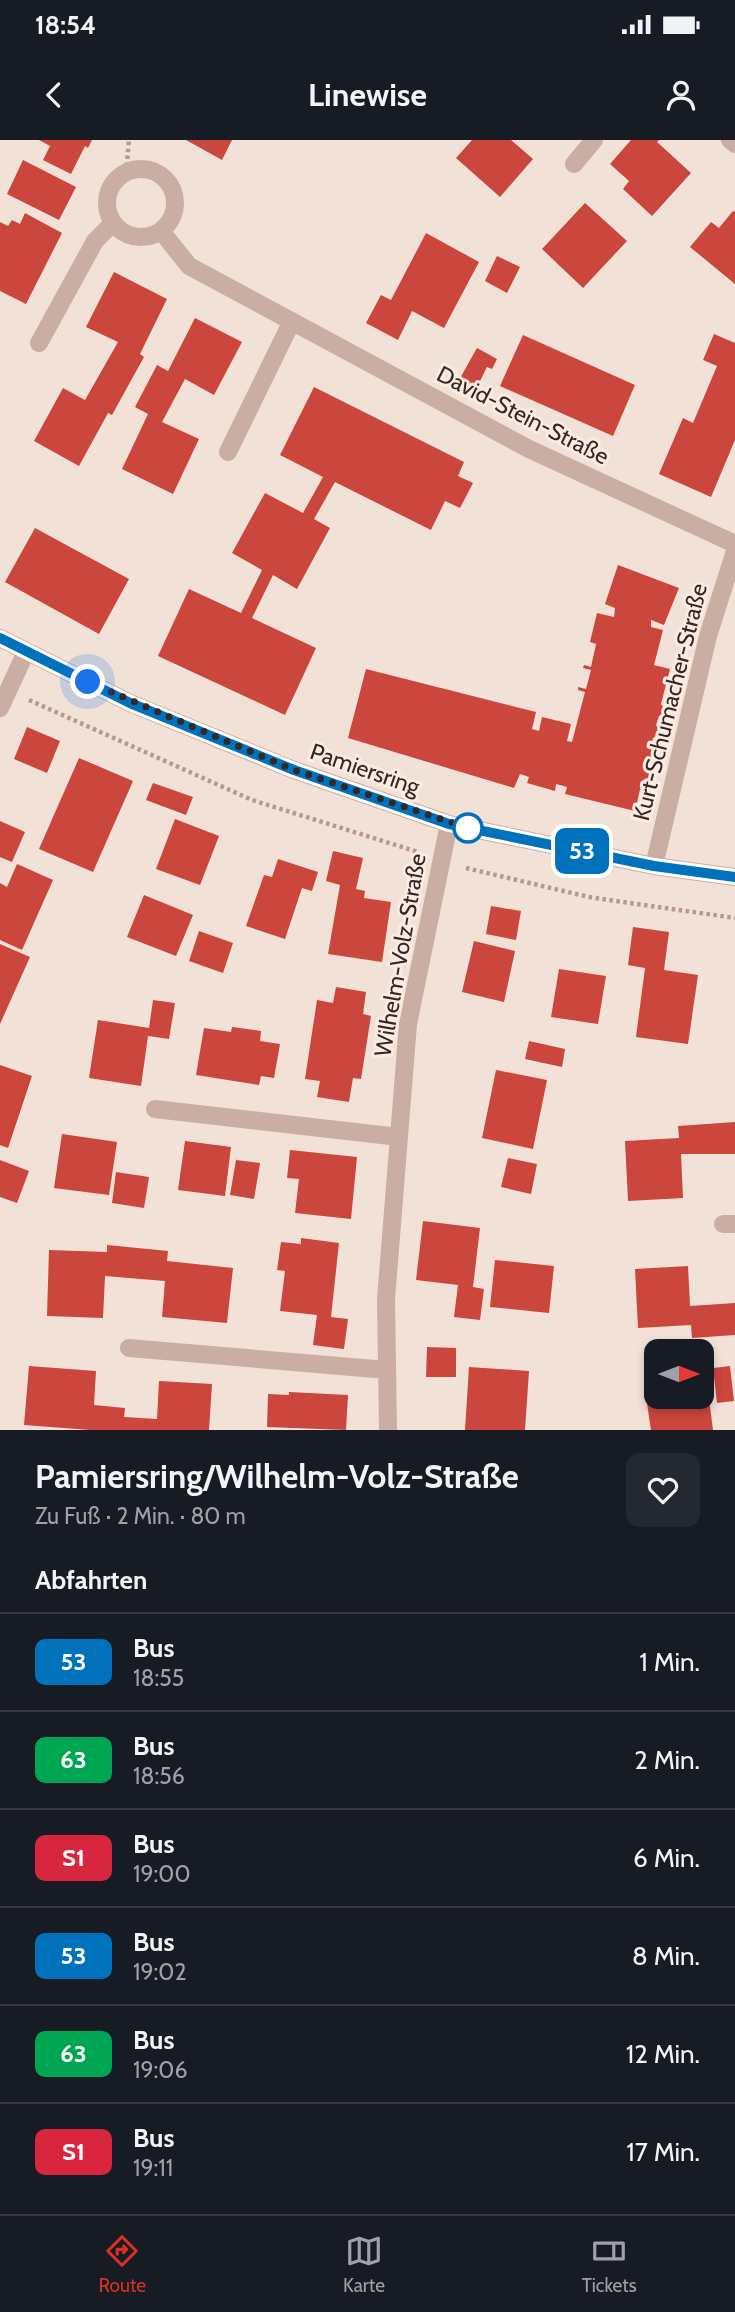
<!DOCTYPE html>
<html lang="de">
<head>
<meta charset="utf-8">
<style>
	:root { --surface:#171b24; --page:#242831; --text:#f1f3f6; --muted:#9ea1a6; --line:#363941; --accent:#d93025 }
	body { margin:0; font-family:Cabin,sans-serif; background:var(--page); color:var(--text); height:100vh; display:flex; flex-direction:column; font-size:26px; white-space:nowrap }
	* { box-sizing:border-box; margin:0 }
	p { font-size:23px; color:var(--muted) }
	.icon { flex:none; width:38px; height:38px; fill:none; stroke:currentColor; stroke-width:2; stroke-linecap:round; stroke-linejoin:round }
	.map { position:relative; height:1290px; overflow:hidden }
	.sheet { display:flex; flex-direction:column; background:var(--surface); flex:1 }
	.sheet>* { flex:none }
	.badge { padding:0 14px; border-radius:10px; font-size:24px; line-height:46px }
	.needle { width:46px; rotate:90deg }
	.tools { position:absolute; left:644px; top:1199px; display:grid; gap:14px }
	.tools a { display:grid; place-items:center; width:70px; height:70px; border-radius:14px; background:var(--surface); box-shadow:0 4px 10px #0003; font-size:35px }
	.you { position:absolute; width:35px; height:35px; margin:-18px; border:5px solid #fff; border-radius:50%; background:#1a73e8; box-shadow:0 0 0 10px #1a73e833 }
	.map>.badge { position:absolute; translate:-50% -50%; box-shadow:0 0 0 4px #fff }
	h2 { padding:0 35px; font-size:26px; line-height:63px }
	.round { display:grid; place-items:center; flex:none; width:74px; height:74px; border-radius:14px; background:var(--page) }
	.head { display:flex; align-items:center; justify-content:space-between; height:119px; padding:0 35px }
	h1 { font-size:33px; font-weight:700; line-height:52px }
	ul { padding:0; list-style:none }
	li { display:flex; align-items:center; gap:21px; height:98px; padding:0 35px; border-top:2px solid var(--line) }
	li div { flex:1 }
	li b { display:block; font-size:26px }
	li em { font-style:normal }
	li .badge { min-width:77px; font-weight:700; text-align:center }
	.status { display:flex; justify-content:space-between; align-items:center; height:49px; padding:0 35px; background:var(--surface); direction:ltr }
	.status svg { height:19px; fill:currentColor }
	header { display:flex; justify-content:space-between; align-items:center; height:91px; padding:0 35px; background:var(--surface); font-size:32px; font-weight:700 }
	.menu { display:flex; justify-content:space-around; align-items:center; height:98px; border-top:2px solid var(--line); background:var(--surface); font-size:19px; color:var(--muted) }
	.menu a { display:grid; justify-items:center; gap:4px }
	.menu .on { color:var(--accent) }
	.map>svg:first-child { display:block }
</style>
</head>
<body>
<div class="status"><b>18:54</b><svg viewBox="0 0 49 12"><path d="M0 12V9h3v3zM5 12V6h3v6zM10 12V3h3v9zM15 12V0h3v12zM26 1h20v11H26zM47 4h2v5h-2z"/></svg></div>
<header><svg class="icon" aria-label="back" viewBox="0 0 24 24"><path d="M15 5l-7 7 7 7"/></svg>Linewise<svg class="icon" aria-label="person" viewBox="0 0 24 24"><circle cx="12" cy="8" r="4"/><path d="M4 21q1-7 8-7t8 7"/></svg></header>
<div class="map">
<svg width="735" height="1290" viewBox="0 0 735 1290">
	<rect width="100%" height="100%" fill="#f2e1d7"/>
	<!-- building -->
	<path fill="#cb463c" d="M39,0H92L88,8L85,6L71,34L43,20L50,6Z
		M186,0H232L222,20Z
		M472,0H511L533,19L500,57L456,18Z
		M631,0H659L657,2L691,33L652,76L623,49L629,41L610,24Z
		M23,20L76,47L59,80L7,54Z
		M585,63L627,101L583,148L542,109Z
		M733,71L735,72V144L690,107L711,82L719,88Z
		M25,73L62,93L26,164L0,151V82L8,86L12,80L20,84Z
		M426,93L479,122L444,188L412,171L398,200L366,183L381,155L391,160Z
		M497,116L520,127L507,153L485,141Z
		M114,132L167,159L140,214L144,217L112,275L108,273L79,326L34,301L63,248L85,260L118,202L86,187Z
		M195,178L242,202L214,255L185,239L162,282L199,299L173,354L122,329L148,274L135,267L157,225L168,231Z
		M714,194L735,203V300L711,357L659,334L683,278L693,283L717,226L703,220Z
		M523,195L635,245L613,296L500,246Z
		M477,208L497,219L492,229L487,227L476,249L459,240Z
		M314,247L464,322L458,336L473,343L460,368L445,361L431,390L335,342L314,379L330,388L297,449L273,435L252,478L316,508L285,575L158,516L189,449L241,473L262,430L232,413L265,353L303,373L323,337L280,315Z
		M35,388L129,439L99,494L5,442Z
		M618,425L679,448L664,485L651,480V487L663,490L654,525L670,529L661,564L666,571L659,576L656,585L661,592L653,598L651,606L656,615L648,619L646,628L651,637L642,641L635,671L565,654L567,647L556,644L555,651L527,643L529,637L520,634L514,648L348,598L366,529L536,572L532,589L539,591L542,577L571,584L567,601L572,602L585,552L578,550V547L586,549L591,530L583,528L584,525L591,527L596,504L590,502L597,473L614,477L615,468L605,464Z
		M27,587L60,601L47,633L14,619Z
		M79,618L133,641L93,732L39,709Z
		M153,643L193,657L186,675L146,660Z
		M175,679L219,696L200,745L156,729Z
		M0,681L25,692L12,722L0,717Z
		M333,711L363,718L356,749L365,751L364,758L391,762L382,822L328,814L340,745L326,741Z
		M278,719L318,732L312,751L302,748L285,799L246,786L264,735L272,737Z
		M17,724L53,740L22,810L0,800V743L7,747Z
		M144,755L193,775L176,816L127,797Z
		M491,766L521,771L516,800L486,794Z
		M633,787L669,792L664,830L698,835L688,904L636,897L645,828L628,825Z
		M199,791L233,803L223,833L189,821Z
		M474,801L515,811L504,862L462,852Z
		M0,804L30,817L0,884Z
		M559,829L606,836L598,884L551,877Z
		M336,847L366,852L363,874L371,876L361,939L353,938L349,962L317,957L320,941L305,939L317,860L333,863Z
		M153,860L175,863L169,899L148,896L141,946L89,938L98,880L149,888Z
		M232,887L261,891L260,901L280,904L274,938L261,936L259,945L196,935L204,888L231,892Z
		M529,901L565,909L562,927L525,919Z
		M0,925L32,936L8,1008L0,1005Z
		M496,930L547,940L533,1009L482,998Z
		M735,982V1014H681L683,1058L628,1061L625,1001L679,998L678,986Z
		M62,994L117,1002L109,1055L54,1048Z
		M185,1001L231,1007L225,1056L178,1050Z
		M290,1010L357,1017L351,1079L295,1073L299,1039L287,1038Z
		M508,1018L537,1024L531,1054L501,1047Z
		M0,1020L29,1031L17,1063L0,1057Z
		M236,1020L260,1023L254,1059L230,1055Z
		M116,1032L149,1037L144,1068L112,1063Z
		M423,1081L480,1088L473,1147L484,1149L480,1180L454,1177L458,1145L416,1140Z
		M301,1098L339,1103L331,1177L348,1179L344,1209L313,1205L317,1175L280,1171L285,1131L277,1130L281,1102L301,1104Z
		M107,1105L168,1111L167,1121L233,1128L227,1183L162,1177L165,1141L105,1136L103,1178L47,1176L49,1110L107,1112Z
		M495,1120L554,1126L549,1173L490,1167Z
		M688,1126L690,1166L735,1163V1195L692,1198L691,1185L638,1188L635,1129Z
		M427,1207L456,1208V1237H426Z
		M29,1226L96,1231L94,1265L125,1268L124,1277L157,1279L159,1241L212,1244L209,1290H90L24,1285Z
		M730,1226L734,1261L717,1263L713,1228Z
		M469,1227L529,1231L525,1290H465Z
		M707,1242L713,1290H651L645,1250L656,1249V1256H702V1243Z
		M289,1252L348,1255L346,1290L267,1287L268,1254L289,1255Z"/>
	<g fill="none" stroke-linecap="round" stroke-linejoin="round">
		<!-- path -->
		<path stroke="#b6988d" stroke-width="4.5" stroke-dasharray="3.5 3.5" stroke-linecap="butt" d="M126,33L129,0
			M29,560L252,660L418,712
			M466,728L589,757L735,778"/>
		<!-- lane -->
		<path stroke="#caaea3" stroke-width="18" d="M574,24L594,0"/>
		<!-- street -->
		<path stroke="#caaea3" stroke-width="18" d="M730,0L735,4
			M107 63a34 34 0 1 1 68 0a34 34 0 1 1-68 0Z
			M162,92L189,126L529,309L735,404
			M39,203L95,101L113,83
			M228,312L292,181
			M0,498L130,563L294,630L449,684L654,726L735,737
			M0,568L26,512
			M654,726L708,496L735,411
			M155,969L399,997
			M723,1084H735
			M129,1208L387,1230
			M388,1290L386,1159L408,884L449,684"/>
	</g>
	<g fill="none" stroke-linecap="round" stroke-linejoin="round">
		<defs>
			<path id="line" d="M0,498L130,563L294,630L449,684L654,726L735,737"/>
		</defs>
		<!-- line casing -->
		<use href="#line" stroke="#fff" stroke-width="16"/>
		<!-- line -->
		<use href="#line" stroke="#0072bc" stroke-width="10"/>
		<!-- walk -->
		<path stroke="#352725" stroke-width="7" stroke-dasharray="0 12.6" d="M88,542L294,630L468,688"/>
	</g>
	<!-- markers -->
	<circle fill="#fff" stroke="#0072bc" stroke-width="3.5" cx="468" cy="688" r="14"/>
	<g text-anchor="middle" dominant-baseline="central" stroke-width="6" stroke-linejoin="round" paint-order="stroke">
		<!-- street labels -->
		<g font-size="23" fill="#352725" stroke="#faece3">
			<text transform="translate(523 275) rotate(27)">David-Stein-Straße</text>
			<text transform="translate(670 562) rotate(-76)">Kurt-Schumacher-Straße</text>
			<text transform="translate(365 629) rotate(19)">Pamiersring</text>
			<text transform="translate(400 815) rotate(-80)">Wilhelm-Volz-Straße</text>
		</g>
	</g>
</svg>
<div class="tools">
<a><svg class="needle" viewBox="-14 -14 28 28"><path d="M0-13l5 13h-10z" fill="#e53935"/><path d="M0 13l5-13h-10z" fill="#9ea1a6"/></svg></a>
</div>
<div class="you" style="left:88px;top:542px"></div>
<b class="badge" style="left:582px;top:711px;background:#0072bc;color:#fff">53</b>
</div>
<section class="sheet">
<div class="head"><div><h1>Pamiersring/Wilhelm-Volz-Straße</h1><p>Zu Fuß · 2 Min. · 80 m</p></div><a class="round"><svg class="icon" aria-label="heart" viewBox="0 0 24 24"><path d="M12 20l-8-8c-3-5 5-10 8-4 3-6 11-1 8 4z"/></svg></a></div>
<h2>Abfahrten</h2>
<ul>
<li><span class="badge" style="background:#0072bc;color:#fff">53</span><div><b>Bus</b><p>18:55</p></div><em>1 Min.</em></li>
<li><span class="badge" style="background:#00a651;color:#fff">63</span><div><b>Bus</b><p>18:56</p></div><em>2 Min.</em></li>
<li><span class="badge" style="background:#d7263d;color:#fff">S1</span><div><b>Bus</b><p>19:00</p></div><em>6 Min.</em></li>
<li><span class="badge" style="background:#0072bc;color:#fff">53</span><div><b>Bus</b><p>19:02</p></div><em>8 Min.</em></li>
<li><span class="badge" style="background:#00a651;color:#fff">63</span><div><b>Bus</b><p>19:06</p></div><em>12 Min.</em></li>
<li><span class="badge" style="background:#d7263d;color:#fff">S1</span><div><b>Bus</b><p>19:11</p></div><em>17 Min.</em></li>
</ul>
</section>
<nav class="menu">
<a class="on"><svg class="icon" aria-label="directions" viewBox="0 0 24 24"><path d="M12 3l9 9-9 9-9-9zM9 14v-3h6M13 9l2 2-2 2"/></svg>Route</a>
<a><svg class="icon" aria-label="map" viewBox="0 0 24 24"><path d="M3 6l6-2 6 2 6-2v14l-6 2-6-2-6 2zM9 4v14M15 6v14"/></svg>Karte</a>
<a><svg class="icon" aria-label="tickets" viewBox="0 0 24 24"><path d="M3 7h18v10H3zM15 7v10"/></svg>Tickets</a>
</nav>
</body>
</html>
